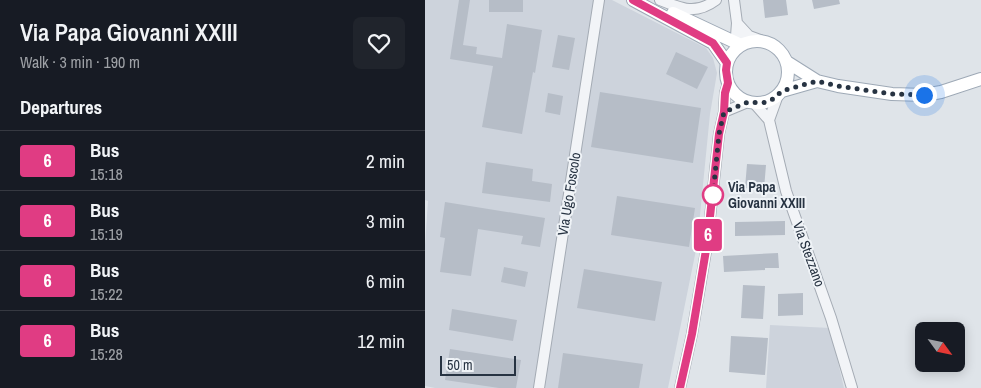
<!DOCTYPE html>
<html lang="en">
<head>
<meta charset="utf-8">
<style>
	:root { --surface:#171b24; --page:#20242c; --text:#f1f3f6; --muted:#9ea1a6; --line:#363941 }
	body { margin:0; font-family:"Archivo Narrow",sans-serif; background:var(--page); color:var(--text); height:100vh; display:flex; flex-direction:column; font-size:19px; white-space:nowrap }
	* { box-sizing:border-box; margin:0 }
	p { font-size:16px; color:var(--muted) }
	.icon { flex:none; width:28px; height:28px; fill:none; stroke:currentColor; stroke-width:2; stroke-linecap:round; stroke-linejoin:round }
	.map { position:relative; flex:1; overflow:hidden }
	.sheet { display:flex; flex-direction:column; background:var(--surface); width:425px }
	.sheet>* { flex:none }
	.badge { padding:0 10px; border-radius:4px; font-size:18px; line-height:32px }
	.needle { width:32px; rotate:123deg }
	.buttons { position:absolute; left:490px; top:322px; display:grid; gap:10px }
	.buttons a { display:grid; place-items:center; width:50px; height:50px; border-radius:8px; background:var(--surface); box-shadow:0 2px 12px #0003; font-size:25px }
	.scale { position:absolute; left:15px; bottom:12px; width:76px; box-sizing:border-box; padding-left:5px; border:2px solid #273342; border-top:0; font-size:14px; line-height:18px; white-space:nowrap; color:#273342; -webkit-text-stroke:4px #eff3f7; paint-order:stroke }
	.you { position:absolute; width:25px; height:25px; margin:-12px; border:4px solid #fff; border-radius:50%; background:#1a73e8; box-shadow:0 0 0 8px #1a73e833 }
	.map>.badge { position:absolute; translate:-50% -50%; box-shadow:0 0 0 2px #fff }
	h2 { padding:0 20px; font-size:19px; line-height:45px }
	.round { display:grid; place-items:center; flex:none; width:52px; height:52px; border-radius:8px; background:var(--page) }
	.head { display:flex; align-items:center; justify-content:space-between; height:85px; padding:0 20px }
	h1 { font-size:24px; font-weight:600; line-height:38px }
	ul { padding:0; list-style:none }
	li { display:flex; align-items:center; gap:15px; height:60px; padding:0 20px; border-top:1px solid var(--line) }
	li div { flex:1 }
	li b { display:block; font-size:19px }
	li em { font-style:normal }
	li .badge { min-width:55px; font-weight:700; text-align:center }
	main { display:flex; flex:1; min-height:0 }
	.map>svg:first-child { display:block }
</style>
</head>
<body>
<main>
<section class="sheet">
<div class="head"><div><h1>Via Papa Giovanni XXIII</h1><p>Walk · 3 min · 190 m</p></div><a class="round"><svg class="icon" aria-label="heart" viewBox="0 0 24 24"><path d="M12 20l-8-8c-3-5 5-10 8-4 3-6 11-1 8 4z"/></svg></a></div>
<h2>Departures</h2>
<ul>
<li><span class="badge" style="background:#e03c83;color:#fff">6</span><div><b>Bus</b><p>15:18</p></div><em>2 min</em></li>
<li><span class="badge" style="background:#e03c83;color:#fff">6</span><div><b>Bus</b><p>15:19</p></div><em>3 min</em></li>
<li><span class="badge" style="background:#e03c83;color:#fff">6</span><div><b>Bus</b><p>15:22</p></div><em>6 min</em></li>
<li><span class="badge" style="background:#e03c83;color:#fff">6</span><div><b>Bus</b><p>15:28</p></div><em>12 min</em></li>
</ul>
</section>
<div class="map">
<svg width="556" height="388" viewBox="0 0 556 388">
	<rect width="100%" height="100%" fill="#dfe4e9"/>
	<!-- built -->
	<path fill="#cdd3dc" d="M0,0H187L281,48L288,58L292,73L285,114L272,245L243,388H10L0,386V245L3,201L0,200Z
		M345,325L405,328L419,388H341Z"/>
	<!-- building -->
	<path fill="#b6bdc7" d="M34,0H45L38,45L52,47L51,54L77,58L82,24L117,30L110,73L108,72L97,134L57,127L68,66L25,59Z
		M64,0H98V12H64Z
		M338,0H361L363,15L340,18Z
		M387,0H414L415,4L389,9Z
		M133,35L150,38L144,70L127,67Z
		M251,52L283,67L272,89L241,74Z
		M175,92L276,108L268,163L166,147Z
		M123,93L138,96L135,115L120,112Z
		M61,162L108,169L107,181L127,184L125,202L57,193Z
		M322,164L341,165L339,189L320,188Z
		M192,196L270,208L264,247L186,235Z
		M20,202L120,218L115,247L96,244L98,236L53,229L46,276L15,272L20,238L15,237Z
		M360,221V235L310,236V222Z
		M353,253L354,268H340V270L299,272L298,256Z
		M79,267L103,272L100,287L76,282Z
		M159,269L237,282L230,321L152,308Z
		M318,285L340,286L338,319L316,318Z
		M378,293V315L353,316V294Z
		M27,309L92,320L88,341L24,330Z
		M306,336L343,338L340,375L304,372Z
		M25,349L96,360L91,388H74L20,380Z
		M138,353L218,364L214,388H133Z"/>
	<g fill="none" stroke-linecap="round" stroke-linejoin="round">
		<defs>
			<path id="minor" d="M235,0C257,9 271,15 291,0
				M309,0L312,23L311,36L318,44
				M312,23L324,36L335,40
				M329,103L344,120L361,191L406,318L427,388
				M299,112L323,102
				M344,120L353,95
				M114,388L174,0
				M255,388L267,334L282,245L294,134L299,112L300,93L303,83"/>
			<path id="major" d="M208,0L288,43L302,63
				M248,13L316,45
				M301 72a31 31 0 1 1 62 0a31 31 0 1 1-62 0Z
				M362,62L392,81L413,86L467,94L499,95L516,92L556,79
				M357,91L392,81"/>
		</defs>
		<!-- minor casing -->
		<use href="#minor" stroke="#a4abb4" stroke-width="12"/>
		<!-- major casing -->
		<use href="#major" stroke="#9ea9b6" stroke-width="14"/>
		<!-- minor -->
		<use href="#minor" stroke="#f2f4f7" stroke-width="10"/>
		<!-- major -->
		<use href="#major" stroke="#fff" stroke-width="12"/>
	</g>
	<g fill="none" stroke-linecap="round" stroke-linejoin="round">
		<defs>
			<path id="line" d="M208,0L288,43L302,63L301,70L303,83L300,93L299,112L294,134L282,244L267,334L255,388"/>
		</defs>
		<!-- line casing -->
		<use href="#line" stroke="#fff" stroke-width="11"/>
		<!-- line -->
		<use href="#line" stroke="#e03c83" stroke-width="8"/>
		<!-- walk -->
		<path stroke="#273342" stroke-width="5" stroke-dasharray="0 9" d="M288,195L294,134L299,112L323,102L335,103L342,102L348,99L357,91L392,81L413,86L467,94L499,95"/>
	</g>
	<!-- markers -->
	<circle fill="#fff" stroke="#e03c83" stroke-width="2.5" cx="288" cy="195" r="10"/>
	<g text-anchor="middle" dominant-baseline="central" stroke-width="4" stroke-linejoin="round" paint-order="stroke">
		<!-- stop labels -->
		<g font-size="14" font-weight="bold" fill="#273342" stroke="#eff3f7" text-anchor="start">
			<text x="303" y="187">Via Papa<tspan x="303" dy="16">Giovanni XXIII</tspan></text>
		</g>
		<!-- street labels -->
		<g font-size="14" fill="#273342" stroke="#eff3f7">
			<text transform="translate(144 194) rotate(-81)">Via Ugo Foscolo</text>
			<text transform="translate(384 254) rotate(70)">Via Stezzano</text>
		</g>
	</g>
</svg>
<div class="buttons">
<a><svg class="needle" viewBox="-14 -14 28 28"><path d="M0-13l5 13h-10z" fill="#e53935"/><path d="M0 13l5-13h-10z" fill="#9ea1a6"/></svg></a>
</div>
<div class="scale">50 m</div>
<div class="you" style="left:499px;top:95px"></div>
<b class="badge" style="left:283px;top:235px;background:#e03c83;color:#fff">6</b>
</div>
</main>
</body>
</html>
